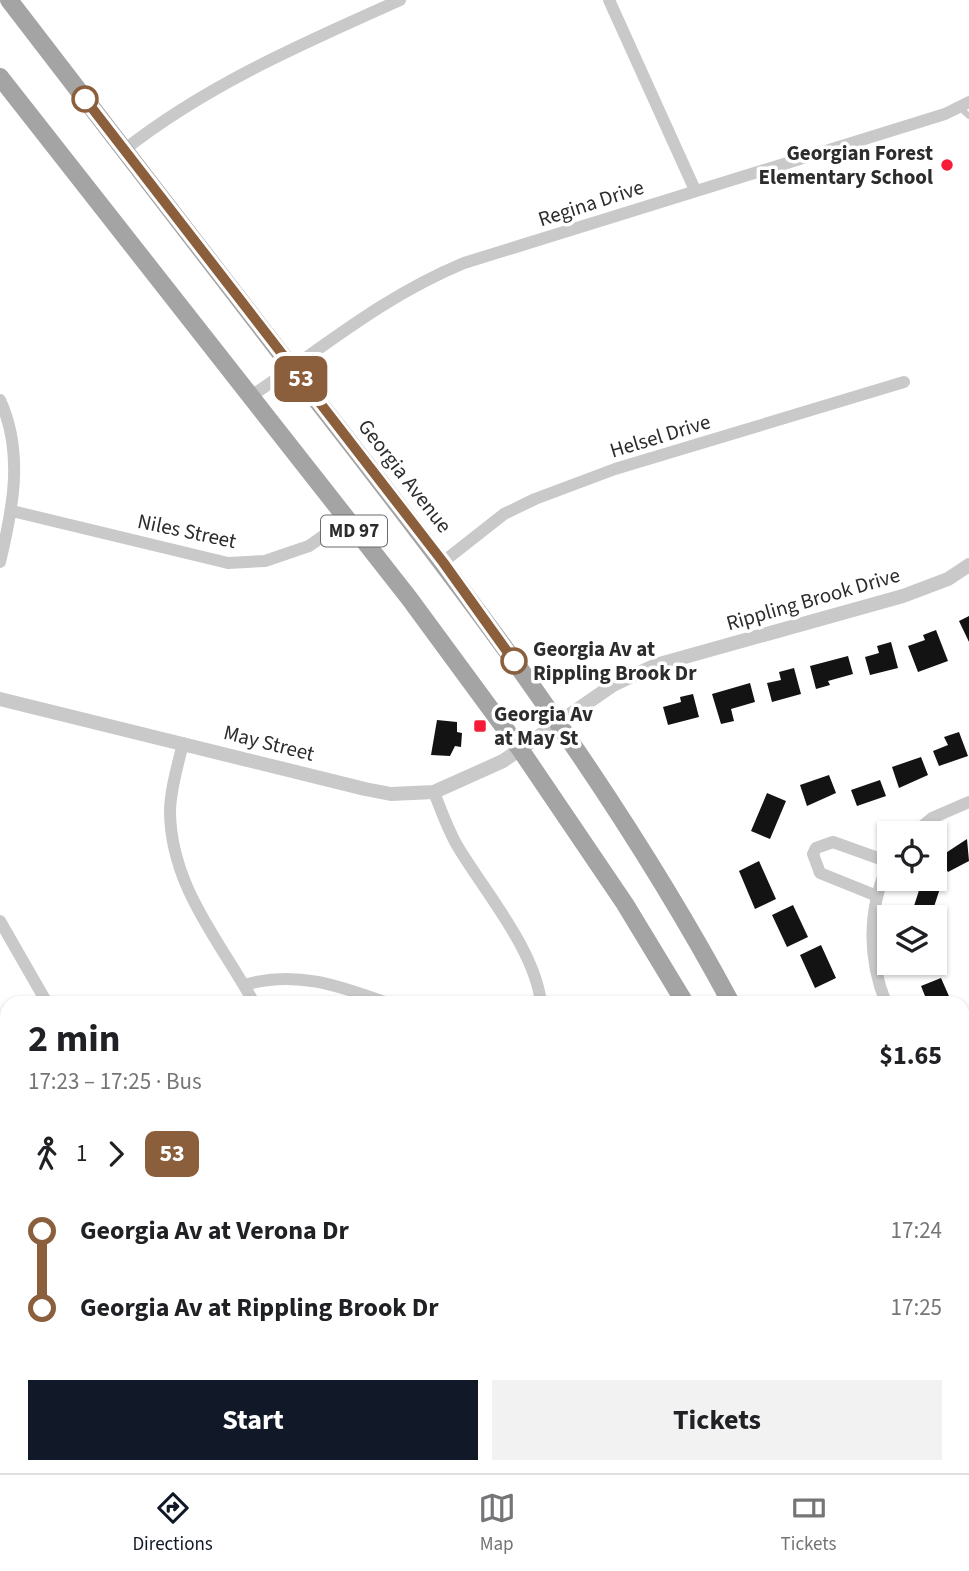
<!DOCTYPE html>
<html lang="en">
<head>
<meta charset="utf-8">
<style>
	:root { --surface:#fff; --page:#f2f2f2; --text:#202124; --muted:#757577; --line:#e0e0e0; --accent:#111827 }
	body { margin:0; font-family:"Source Sans 3",sans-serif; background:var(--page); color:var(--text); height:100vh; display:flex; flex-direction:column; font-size:26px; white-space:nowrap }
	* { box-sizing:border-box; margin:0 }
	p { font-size:23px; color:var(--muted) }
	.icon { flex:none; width:38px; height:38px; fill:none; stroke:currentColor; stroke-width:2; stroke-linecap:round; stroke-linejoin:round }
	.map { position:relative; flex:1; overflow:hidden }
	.drawer { position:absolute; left:0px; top:996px; width:970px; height:478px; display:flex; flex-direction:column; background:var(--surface); border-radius:21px 21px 0 0; box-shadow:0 2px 5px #0004 }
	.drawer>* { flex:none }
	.badge { padding:0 14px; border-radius:10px; font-size:24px; line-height:46px }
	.fabs { position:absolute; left:877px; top:821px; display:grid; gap:14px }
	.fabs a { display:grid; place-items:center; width:70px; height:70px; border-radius:0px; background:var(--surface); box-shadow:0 2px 5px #0004; font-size:35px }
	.map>.badge { position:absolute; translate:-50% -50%; box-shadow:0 0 0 4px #fff }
	.legs { display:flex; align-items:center; gap:10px; height:77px; padding:0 28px; font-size:23px }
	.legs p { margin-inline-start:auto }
	.head { display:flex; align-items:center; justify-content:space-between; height:119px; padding:0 28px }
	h1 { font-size:38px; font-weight:700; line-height:52px }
	.primary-button { display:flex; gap:14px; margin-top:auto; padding:14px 28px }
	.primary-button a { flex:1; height:80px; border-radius:0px; background:var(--accent); color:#fff; font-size:28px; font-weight:700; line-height:80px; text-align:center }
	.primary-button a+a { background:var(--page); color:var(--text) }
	ul { padding:0 28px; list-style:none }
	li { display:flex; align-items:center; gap:24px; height:77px; font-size:26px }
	li i { display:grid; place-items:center; width:10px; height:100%; margin:0 9px; background:currentColor }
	li i::after { content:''; width:18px; height:18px; margin:-9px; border:5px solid; border-radius:50%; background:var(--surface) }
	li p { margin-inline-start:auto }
	li:first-child i { background:linear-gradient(#0000 50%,currentColor 0) }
	li:last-child i { background:linear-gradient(currentColor 50%,#0000 0) }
	.dock { display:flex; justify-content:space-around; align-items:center; height:98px; border-top:2px solid var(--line); background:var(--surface); font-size:19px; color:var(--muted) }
	.dock a { display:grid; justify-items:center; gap:4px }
	.dock .selected { color:var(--accent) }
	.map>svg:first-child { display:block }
</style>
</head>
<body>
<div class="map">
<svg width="969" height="1473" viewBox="0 0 969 1473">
	<rect width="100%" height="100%" fill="#fff"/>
	<!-- building -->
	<path fill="#131313" d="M969,616V642L959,621Z
		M936,630L948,661L918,672L908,646L925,640L923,635Z
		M891,642L898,668L870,675L865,657L879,653L877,646Z
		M848,656L853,674L828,681L830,685L816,689L810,666Z
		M794,668L801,694L772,702L767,683L781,680L779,672Z
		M750,683L755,702L731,709L734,721L721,724L712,694Z
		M693,694L699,717L668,725L663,707L681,702L680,697Z
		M437,720L457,722V732L462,733L461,747L455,746L450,756L431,755Z
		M959,732L968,756L939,766L933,751L948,745L944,737Z
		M921,757L928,775L899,788L892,767Z
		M829,775L836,793L807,806L800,785Z
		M880,780L886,796L857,806L851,790Z
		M767,793L786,801L770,839L751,831Z
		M967,839L969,861L948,872L938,858Z
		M759,861L776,899L755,909L739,871Z
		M934,872L944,876L931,916L913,909L923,878H934Z
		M793,905L808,937L787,947L772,915Z
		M821,945L836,978L815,988L800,955Z
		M941,978L952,1003L927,1001L921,986Z
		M7,1182V1208L0,1196V1186Z
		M962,1272L969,1284V1300L962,1304Z
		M0,1355L7,1357V1375L0,1373Z
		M51,1466H71L74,1473H55Z
		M156,1466H186L188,1470L182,1473H160Z
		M252,1466H270L274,1473H253Z
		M460,1466H474L478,1473H457L455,1469Z
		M551,1466H571L575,1473H554Z
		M650,1466H677L678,1471L652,1473Z
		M818,1466H845L837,1473H823Z"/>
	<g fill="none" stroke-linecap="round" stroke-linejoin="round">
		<!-- service -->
		<path stroke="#c9c9c9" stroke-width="6" d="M960,108L969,116"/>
		<!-- minor -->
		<path stroke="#c9c9c9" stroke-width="12" d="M609,0L695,190
			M124,150C208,84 304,43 400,0
			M251,396C323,348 382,297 464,263L945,114L969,102
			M0,400C24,452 13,508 0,562
			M12,511L228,563L265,561L309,546L346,520
			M443,562L504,514L535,499L615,469L904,382
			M183,743C178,765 170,790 170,812C171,887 220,941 254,1003
			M434,792C441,810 448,830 458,847C485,892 535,950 541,1003
			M914,833L932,818L969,802
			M877,896L820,873L813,854L816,848L833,842L889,862
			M0,921L47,1003
			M244,985C295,970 338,985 387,1003
			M886,1003C867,956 868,909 889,862
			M962,1167L969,1181
			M0,1269L7,1282
			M0,1317L7,1314
			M112,1466L115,1473
			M309,1466L313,1473
			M511,1466L515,1473
			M715,1466L718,1473"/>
		<!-- tertiary -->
		<path stroke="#c9c9c9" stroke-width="14" d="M0,699L365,789L391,794L434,792L503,761L613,685L656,665L903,596L948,579L969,565"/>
		<!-- primary -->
		<path stroke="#a4a4a4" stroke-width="18" d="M9,0C109,130 208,260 308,389C461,585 613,783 731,1003
			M0,77L409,598L520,749L625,904L685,1003
			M920,1466L924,1473
			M957,1466L960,1473"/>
	</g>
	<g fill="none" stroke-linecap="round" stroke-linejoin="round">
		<defs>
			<path id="line-1" d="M85,99L443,562L514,661"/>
		</defs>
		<!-- line-1 casing -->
		<use href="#line-1" stroke="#fff" stroke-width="16"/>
		<!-- line-1 -->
		<use href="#line-1" stroke="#8b5e3c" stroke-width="10"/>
	</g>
	<!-- markers -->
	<g fill="#fff" stroke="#8b5e3c" stroke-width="3.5">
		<circle cx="85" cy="99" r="12"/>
		<circle cx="514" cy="661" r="12"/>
	</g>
	<g fill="#f61c39" stroke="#fff" stroke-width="2.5">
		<circle cx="947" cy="165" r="7"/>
		<rect x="473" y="719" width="14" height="14" rx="3.5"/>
	</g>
	<g text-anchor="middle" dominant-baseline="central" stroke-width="7" stroke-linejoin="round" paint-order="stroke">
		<!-- shield labels -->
		<rect fill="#fff" stroke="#6b6b6b" stroke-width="2" x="321" y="515.5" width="66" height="31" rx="5"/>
		<g font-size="19" font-weight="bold" fill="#2c2c2c">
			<text x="354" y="531">MD 97</text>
		</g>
		<!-- poi labels -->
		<g font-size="21" font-weight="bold" fill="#2c2c2c" stroke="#fff" text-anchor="end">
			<text x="933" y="153">Georgian Forest<tspan x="933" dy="24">Elementary School</tspan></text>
			<text x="494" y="714" text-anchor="start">Georgia Av<tspan x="494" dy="24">at May St</tspan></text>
		</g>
		<!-- street labels -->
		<g font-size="21" fill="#2c2c2c" stroke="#fff">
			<text transform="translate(591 203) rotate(-18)">Regina Drive</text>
			<text transform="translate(660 436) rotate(-17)">Helsel Drive</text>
			<text transform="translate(405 476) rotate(52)">Georgia Avenue</text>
			<text transform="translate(187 531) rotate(12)">Niles Street</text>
			<text transform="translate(813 599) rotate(-16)">Rippling Brook Drive</text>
			<text transform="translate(269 743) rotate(14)">May Street</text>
		</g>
		<!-- stop labels -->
		<g font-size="21" font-weight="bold" fill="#2c2c2c" stroke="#fff" text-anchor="start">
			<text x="533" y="649">Georgia Av at<tspan x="533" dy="24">Rippling Brook Dr</tspan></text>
		</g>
	</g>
</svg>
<div class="fabs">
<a><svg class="icon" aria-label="locate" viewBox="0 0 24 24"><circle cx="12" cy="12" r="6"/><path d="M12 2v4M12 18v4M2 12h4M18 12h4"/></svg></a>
<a><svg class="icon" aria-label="layers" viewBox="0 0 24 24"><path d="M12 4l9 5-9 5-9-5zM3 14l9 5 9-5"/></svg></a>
</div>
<b class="badge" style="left:301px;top:379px;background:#8b5e3c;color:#fff">53</b>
<section class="drawer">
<div class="head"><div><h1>2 min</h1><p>17:23 – 17:25 · Bus</p></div><b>$1.65</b></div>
<div class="legs"><svg class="icon" aria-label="walk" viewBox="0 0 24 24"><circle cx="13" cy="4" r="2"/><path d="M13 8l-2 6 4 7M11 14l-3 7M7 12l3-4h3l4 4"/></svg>1<svg class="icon" aria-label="forward" viewBox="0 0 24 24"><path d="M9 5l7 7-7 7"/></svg><b class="badge" style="background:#8b5e3c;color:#fff">53</b></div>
<ul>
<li><i style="color:#8b5e3c"></i><b>Georgia Av at Verona Dr</b><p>17:24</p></li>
<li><i style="color:#8b5e3c"></i><b>Georgia Av at Rippling Brook Dr</b><p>17:25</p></li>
</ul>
<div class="primary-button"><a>Start</a><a>Tickets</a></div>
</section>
</div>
<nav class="dock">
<a class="selected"><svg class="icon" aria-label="directions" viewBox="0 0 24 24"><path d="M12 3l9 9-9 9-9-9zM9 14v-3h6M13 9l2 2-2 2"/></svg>Directions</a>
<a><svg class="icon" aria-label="map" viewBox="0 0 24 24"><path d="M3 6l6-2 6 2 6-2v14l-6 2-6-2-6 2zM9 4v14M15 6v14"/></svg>Map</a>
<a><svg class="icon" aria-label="tickets" viewBox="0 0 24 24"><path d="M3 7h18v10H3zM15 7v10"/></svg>Tickets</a>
</nav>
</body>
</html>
